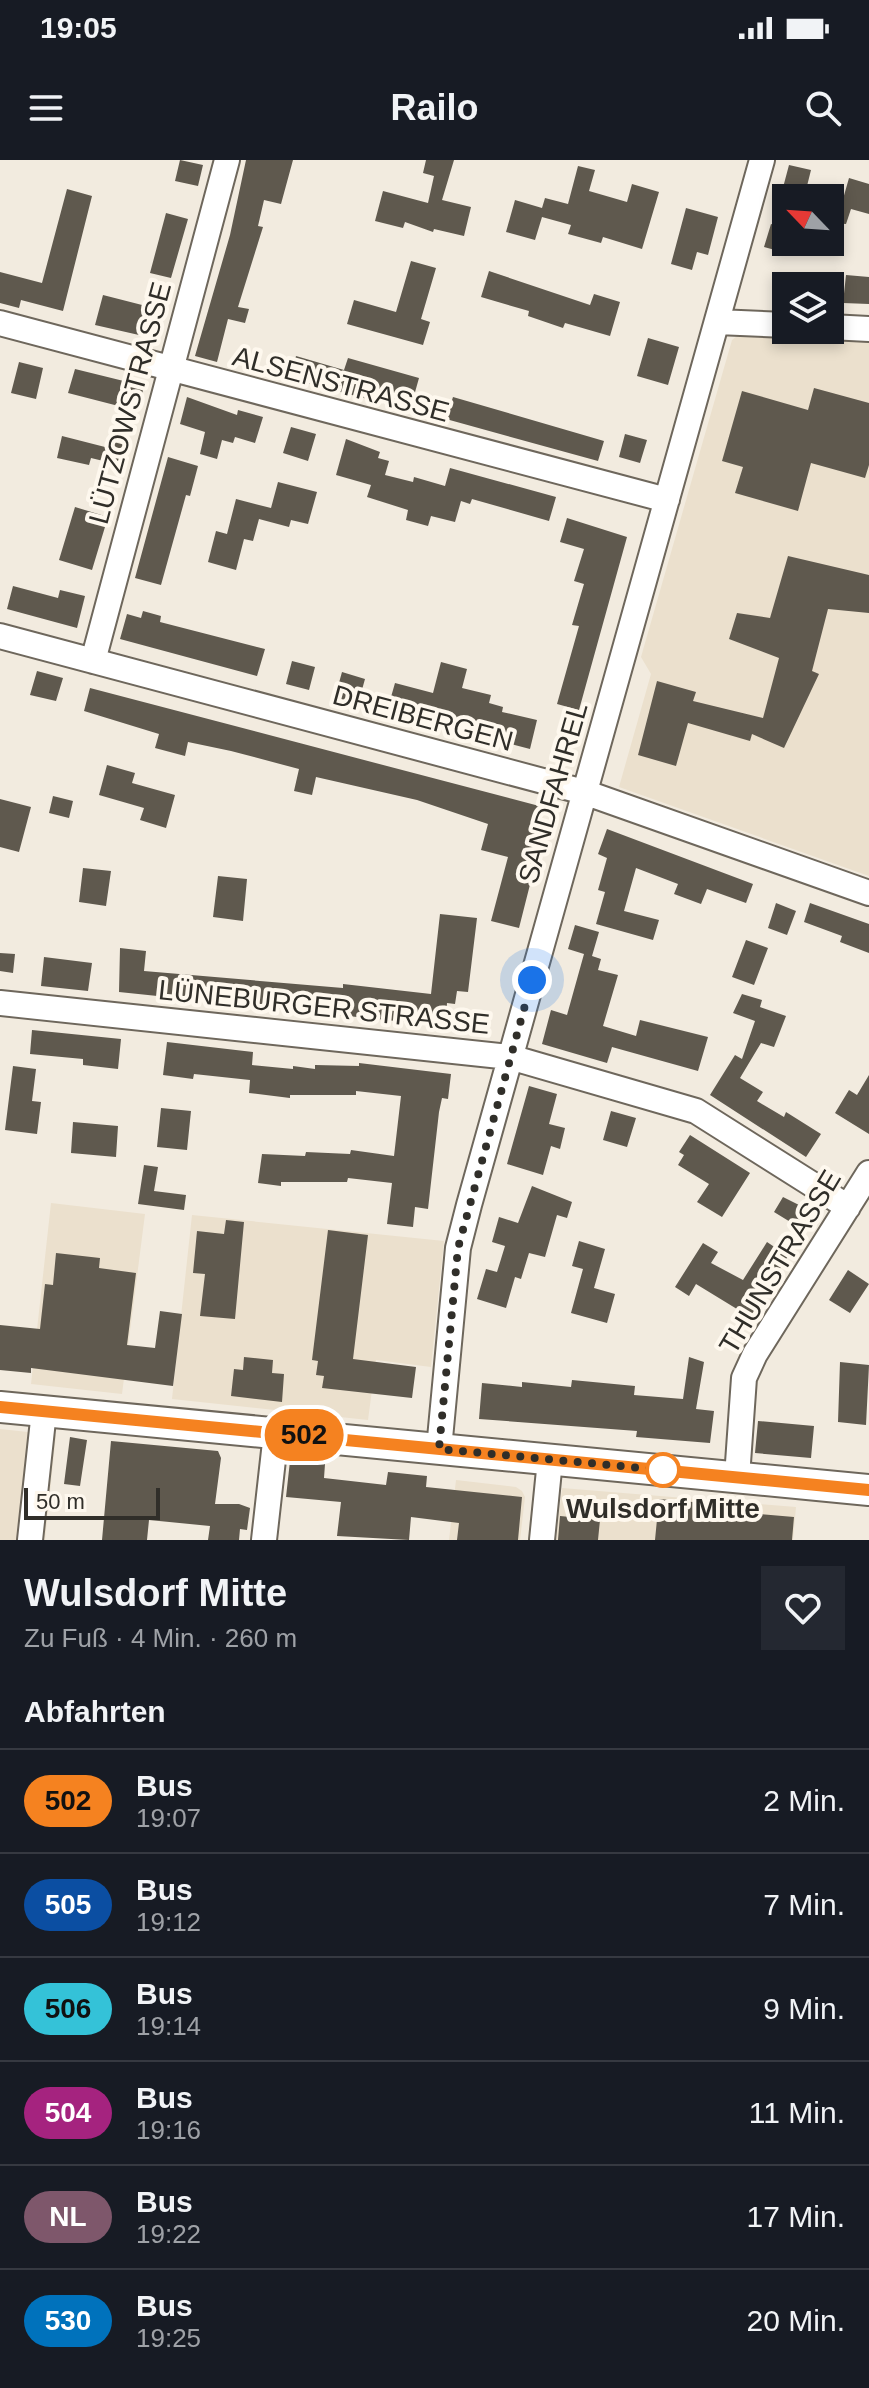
<!DOCTYPE html>
<html lang="de">
<head>
<meta charset="utf-8">
<style>
	:root { --surface:#171b24; --page:#242831; --text:#f1f3f6; --muted:#9ea1a6; --line:#363941 }
	body { margin:0; font-family:Helvetica,sans-serif; background:var(--page); color:var(--text); height:100vh; display:flex; flex-direction:column; font-size:30px; white-space:nowrap }
	* { box-sizing:border-box; margin:0 }
	p { font-size:26px; color:var(--muted) }
	.icon { flex:none; width:44px; height:44px; fill:none; stroke:currentColor; stroke-width:2; stroke-linecap:round; stroke-linejoin:round }
	.map { position:relative; height:1380px; overflow:hidden }
	.side { display:flex; flex-direction:column; background:var(--surface); flex:1 }
	.side>* { flex:none }
	.badge { padding:0 16px; border-radius:26px; font-size:28px; line-height:52px }
	.needle { width:52px; rotate:295deg }
	.buttons { position:absolute; left:772px; top:24px; display:grid; gap:16px }
	.buttons a { display:grid; place-items:center; width:72px; height:72px; border-radius:0px; background:var(--surface); box-shadow:0 4px 12px #0003; font-size:40px }
	.scale { position:absolute; left:24px; bottom:20px; width:136px; box-sizing:border-box; padding-left:8px; border:4px solid #302e29; border-top:0; font-size:22px; line-height:28px; white-space:nowrap; color:#302e29; -webkit-text-stroke:6px #fef8ee; paint-order:stroke }
	.you { position:absolute; width:40px; height:40px; margin:-20px; border:6px solid #fff; border-radius:50%; background:#1a73e8; box-shadow:0 0 0 12px #1a73e833 }
	.map>.badge { position:absolute; translate:-50% -50%; box-shadow:0 0 0 4px #fff }
	h2 { padding:0 24px; font-size:30px; line-height:72px }
	.round { display:grid; place-items:center; flex:none; width:84px; height:84px; border-radius:0px; background:var(--page) }
	.headline { display:flex; align-items:center; justify-content:space-between; height:136px; padding:0 24px }
	h1 { font-size:38px; font-weight:700; line-height:60px }
	ul { padding:0; list-style:none }
	li { display:flex; align-items:center; gap:24px; height:104px; padding:0 24px; border-top:2px solid var(--line) }
	li div { flex:1 }
	li b { display:block; font-size:30px }
	li em { font-style:normal }
	li .badge { min-width:88px; font-weight:700; text-align:center }
	.status { display:flex; justify-content:space-between; align-items:center; height:56px; padding:0 40px; background:var(--surface); direction:ltr }
	.status svg { height:22px; fill:currentColor }
	header { display:flex; justify-content:space-between; align-items:center; height:104px; padding:0 24px; background:var(--surface); font-size:36px; font-weight:700 }
	.map>svg:first-child { display:block }
</style>
</head>
<body>
<div class="status"><b>19:05</b><svg viewBox="0 0 49 12"><path d="M0 12V9h3v3zM5 12V6h3v6zM10 12V3h3v9zM15 12V0h3v12zM26 1h20v11H26zM47 4h2v5h-2z"/></svg></div>
<header><svg class="icon" aria-label="menu" viewBox="0 0 24 24"><path d="M4 6h16M4 12h16M4 18h16"/></svg>Railo<svg class="icon" aria-label="search" viewBox="0 0 24 24"><circle cx="10" cy="10" r="6"/><path d="M15 15l6 6"/></svg></header>
<div class="map">
<svg width="869" height="1380" viewBox="0 0 869 1380">
	<rect width="100%" height="100%" fill="#f2ebdf"/>
	<!-- built -->
	<path fill="#ebe0cd" d="M741,173L869,179V716L619,627L651,514L641,497L732,180Z
		M51,1043L145,1054L122,1234L31,1224Z
		M192,1055L444,1081L431,1207L376,1200L368,1260L172,1239Z
		M0,1269L56,1275L45,1380H0Z
		M456,1320L516,1327L522,1331L525,1337L520,1380H449Z
		M562,1328L796,1347L793,1380H556Z"/>
	<!-- building -->
	<path fill="#5f594e" d="M180,0L203,5L198,26L175,21Z
		M246,0H293L281,44L264,40L258,66L263,67L238,147L249,149L245,163L228,159L217,202L195,196L230,75Z
		M426,0H454L442,40L471,47L464,76L434,69L433,72L405,62L403,68L375,61L383,31L428,43L434,16L423,13Z
		M789,5L811,10L804,38L781,35Z
		M578,6L595,10L589,31L627,42L632,24L659,32L642,89L603,77L601,83L568,74L571,65L542,57L535,80L506,72L515,40L542,48L545,38L568,44Z
		M849,18L869,24V54L851,49L846,64L830,63L836,45L841,46Z
		M67,29L92,36L63,151L21,140L19,148L0,143V112L42,123Z
		M686,48L718,57L708,95L697,92L692,110L671,104Z
		M166,53L188,59L171,118L150,113Z
		M771,64L786,68V93L764,87Z
		M411,101L436,108L421,159L430,162L423,185L347,164L354,140L396,152Z
		M489,111L590,145L594,134L620,142L610,176L565,163L563,168L528,156L529,151L481,137Z
		M846,115L869,117V144L843,143Z
		M103,135L146,146L139,175L95,165Z
		M648,178L679,187L668,225L637,216Z
		M296,196L344,210L348,198L419,218L410,250L290,219Z
		M19,202L43,208L36,239L11,233Z
		M75,209L144,226L138,251L68,233Z
		M814,228L869,243V305L865,318L811,303L798,351L735,333L743,307L722,301L742,231L808,250Z
		M187,237L237,255L238,250L263,257L255,283L235,277L233,283L222,280L217,299L200,294L205,272L180,264Z
		M453,237L604,281L598,301L446,259Z
		M291,267L316,274L308,301L283,293Z
		M625,274L647,280L640,303L619,297Z
		M62,276L105,287L106,280L129,286L124,306L91,298L89,305L57,298Z
		M346,279L380,292L378,298L389,301L385,315L413,322L414,317L445,326L450,308L556,337L549,361L472,339L470,344L461,341L455,362L431,356L428,366L406,360L408,350L367,337L371,325L336,315Z
		M168,297L198,306L190,336L186,335L161,425L135,418Z
		M278,322L317,332L308,364L291,360L289,367L259,359L253,381L244,379L236,410L208,402L216,371L227,374L236,339L271,348Z
		M75,347L108,357L92,410L59,400Z
		M567,358L627,377L579,550L557,544L579,466L572,465L584,424L574,421L584,389L560,382Z
		M788,396L869,415V453L828,449L812,511L819,514L784,588L752,574L750,581L688,563L676,606L638,595L657,521L696,532L693,541L763,558L779,498L729,479L737,453L770,458Z
		M13,426L58,438L60,430L85,436L77,468L7,449Z
		M143,451L161,456L160,462L265,489L257,516L120,479L127,454L141,458Z
		M292,501L315,507L309,530L286,524Z
		M441,502L467,509L462,528L491,535L489,543L503,547L502,552L537,560L530,589L387,551L395,523L433,533Z
		M37,511L63,518L56,541L30,535Z
		M342,512L365,519L358,544L335,537Z
		M90,528L543,647L533,688L539,689L519,768L491,761L508,697L481,690L488,664L417,640L316,617L312,635L294,631L299,609L231,591L188,582L185,596L155,588L159,574L84,551Z
		M107,605L135,613L132,623L175,635L166,668L140,660L144,648L99,635Z
		M53,636L73,641L69,658L49,653Z
		M0,639L31,647L19,692L0,687Z
		M607,669L753,724L746,743L707,729L701,744L674,734L678,724L636,708L624,751L659,760L653,780L596,764L605,732L598,730L607,698L598,694Z
		M83,708L111,711L106,746L79,742Z
		M218,716L247,719L243,761L213,757Z
		M776,743L796,751L787,775L768,768Z
		M810,743L869,764V793L840,782L842,776L804,762Z
		M440,754L477,758L468,832L457,831L455,844L447,843L446,858L406,854L405,862L119,832L120,788L146,791L144,811L343,828V824L431,834Z
		M575,765L599,772L592,796L601,799L598,810L618,815L603,866L636,876L640,860L708,877L698,911L612,887L607,903L542,884L551,850L567,855L584,794L568,789Z
		M746,780L768,788L754,825L732,817Z
		M0,793L15,794L13,813L0,811Z
		M44,797L92,803L88,831L41,826Z
		M742,834L762,840L760,847L786,856L774,887L761,883L740,918L763,932L757,941L784,957L786,952L821,974L806,997L710,935L735,895L742,899L755,861L733,853Z
		M32,870L121,879L118,909L83,905V899L30,894Z
		M167,882L253,892L252,905L293,909V906L315,909V905L359,906V903L451,914L448,939L442,938L439,952L428,1049L415,1047L413,1067L387,1064L392,1023L348,1018L347,1022H281V1026L258,1023L262,994L305,996L306,992L350,994L351,990L394,996L401,936L356,931V935H290V938L249,933L250,920L194,914L193,919L163,915Z
		M13,906L36,909L32,941L41,942L37,974L5,970Z
		M869,915V974L835,953L849,930L857,935Z
		M529,926L557,934L549,964L565,968L560,989L551,986L543,1015L507,1004Z
		M161,948L191,951L187,990L157,987Z
		M611,951L636,958L627,987L603,980Z
		M73,962L118,966L116,997L71,993Z
		M690,975L750,1013L722,1057L697,1042L709,1024L678,1005L684,995L679,992Z
		M144,1005L158,1007L154,1031L186,1035L184,1050L138,1044Z
		M532,1026L572,1042L567,1058L557,1055L545,1097L529,1093L521,1119L515,1117L506,1148L477,1139L486,1109L497,1112L505,1086L492,1082L499,1057L518,1063Z
		M783,1037L815,1053L805,1071L774,1052Z
		M226,1060L244,1062L235,1159L200,1156L205,1114L193,1113L197,1071L224,1074Z
		M328,1070L368,1075L353,1199L416,1207L412,1238L322,1228L324,1216L316,1215L318,1201L312,1200Z
		M579,1081L605,1089L594,1128L615,1134L607,1163L571,1153L583,1109L572,1106Z
		M767,1082L788,1096L750,1157L696,1124L689,1136L675,1127L703,1083L718,1092L711,1103L743,1120Z
		M56,1093L100,1098L99,1108L136,1113L127,1185L155,1188L160,1151L182,1154L173,1226L31,1208V1213L0,1210V1165L40,1169L45,1124L53,1125Z
		M848,1110L869,1124L850,1153L829,1140Z
		M244,1197L273,1200L272,1213L284,1214L282,1242L231,1236L234,1209L243,1210Z
		M689,1197L704,1202L696,1249L714,1251L710,1283L636,1277L637,1271L479,1259L482,1223L522,1227V1222L571,1227L572,1220L635,1226L634,1235L683,1239Z
		M840,1202L869,1205L866,1265L838,1262Z
		M758,1261L814,1266L811,1298L755,1293Z
		M70,1277L87,1280L80,1326L64,1324Z
		M111,1281L218,1291L221,1298L215,1344H239L250,1348L247,1370L240,1369L239,1380H208L210,1366L149,1360L147,1380H102Z
		M290,1301L325,1304L324,1318L386,1325L388,1312L427,1316L426,1327L522,1337L518,1380H457L459,1363L411,1357L409,1380L337,1376L341,1342L286,1337Z
		M659,1339L761,1348L760,1354L794,1357L792,1380H655Z
		M560,1356L600,1360L598,1380H558Z"/>
	<g fill="none" stroke-linecap="round" stroke-linejoin="round">
		<defs>
			<path id="minor" d="M717,162L786,165
				M0,163L667,340
				M830,167L869,169
				M0,476L584,632L869,733
				M93,501L227,0
				M0,843L510,897L696,951L848,1047
				M439,1289L458,1088L469,1045L762,0
				M737,1317L744,1218L755,1194L869,1013
				M30,1380L44,1251
				M264,1380L276,1273
				M542,1380L550,1300"/>
			<path id="major" d="M0,1247L869,1330"/>
		</defs>
		<!-- minor casing -->
		<use href="#minor" stroke="#6e675c" stroke-width="28"/>
		<!-- major casing -->
		<use href="#major" stroke="#6e675c" stroke-width="34"/>
		<!-- minor -->
		<use href="#minor" stroke="#fff" stroke-width="24"/>
		<!-- major -->
		<use href="#major" stroke="#fff" stroke-width="30"/>
	</g>
	<g fill="none" stroke-linecap="round" stroke-linejoin="round">
		<defs>
			<path id="line" d="M0,1247L869,1330"/>
		</defs>
		<!-- line casing -->
		<use href="#line" stroke="#fff" stroke-width="18"/>
		<!-- line -->
		<use href="#line" stroke="#f58220" stroke-width="12"/>
		<!-- walk -->
		<path stroke="#302e29" stroke-width="8" stroke-dasharray="0 14.4" d="M532,820L458,1088L439,1289L663,1310"/>
	</g>
	<!-- markers -->
	<circle fill="#fff" stroke="#f58220" stroke-width="4" cx="663" cy="1310" r="16"/>
	<g text-anchor="middle" dominant-baseline="central" stroke-width="8" stroke-linejoin="round" paint-order="stroke">
		<!-- street labels -->
		<g font-size="28" fill="#302e29" stroke="#fef8ee">
			<text transform="translate(341 224) rotate(15)">ALSENSTRASSE</text>
			<text transform="translate(130 243) rotate(-75)">LÜTZOWSTRASSE</text>
			<text transform="translate(423 558) rotate(15)">DREIBERGEN</text>
			<text transform="translate(553 633) rotate(-74)">SANDFAHREL</text>
			<text transform="translate(324 847) rotate(6)">LÜNEBURGER STRASSE</text>
			<text transform="translate(780 1102) rotate(-59)">THUNSTRASSE</text>
		</g>
		<!-- stop labels -->
		<g font-size="28" font-weight="bold" fill="#302e29" stroke="#fef8ee">
			<text x="663" y="1348">Wulsdorf Mitte</text>
		</g>
	</g>
</svg>
<div class="buttons">
<a><svg class="needle" viewBox="-14 -14 28 28"><path d="M0-13l5 13h-10z" fill="#e53935"/><path d="M0 13l5-13h-10z" fill="#9ea1a6"/></svg></a>
<a><svg class="icon" aria-label="layers" viewBox="0 0 24 24"><path d="M12 4l9 5-9 5-9-5zM3 14l9 5 9-5"/></svg></a>
</div>
<div class="scale">50 m</div>
<div class="you" style="left:532px;top:820px"></div>
<b class="badge" style="left:304px;top:1275px;background:#f58220;color:#111">502</b>
</div>
<section class="side">
<div class="headline"><div><h1>Wulsdorf Mitte</h1><p>Zu Fuß · 4 Min. · 260 m</p></div><a class="round"><svg class="icon" aria-label="heart" viewBox="0 0 24 24"><path d="M12 20l-8-8c-3-5 5-10 8-4 3-6 11-1 8 4z"/></svg></a></div>
<h2>Abfahrten</h2>
<ul>
<li><span class="badge" style="background:#f58220;color:#111">502</span><div><b>Bus</b><p>19:07</p></div><em>2 Min.</em></li>
<li><span class="badge" style="background:#0b4ea2;color:#fff">505</span><div><b>Bus</b><p>19:12</p></div><em>7 Min.</em></li>
<li><span class="badge" style="background:#34c2d8;color:#111">506</span><div><b>Bus</b><p>19:14</p></div><em>9 Min.</em></li>
<li><span class="badge" style="background:#a5237f;color:#fff">504</span><div><b>Bus</b><p>19:16</p></div><em>11 Min.</em></li>
<li><span class="badge" style="background:#7e576b;color:#fff">NL</span><div><b>Bus</b><p>19:22</p></div><em>17 Min.</em></li>
<li><span class="badge" style="background:#0072bc;color:#fff">530</span><div><b>Bus</b><p>19:25</p></div><em>20 Min.</em></li>
</ul>
</section>
</body>
</html>
